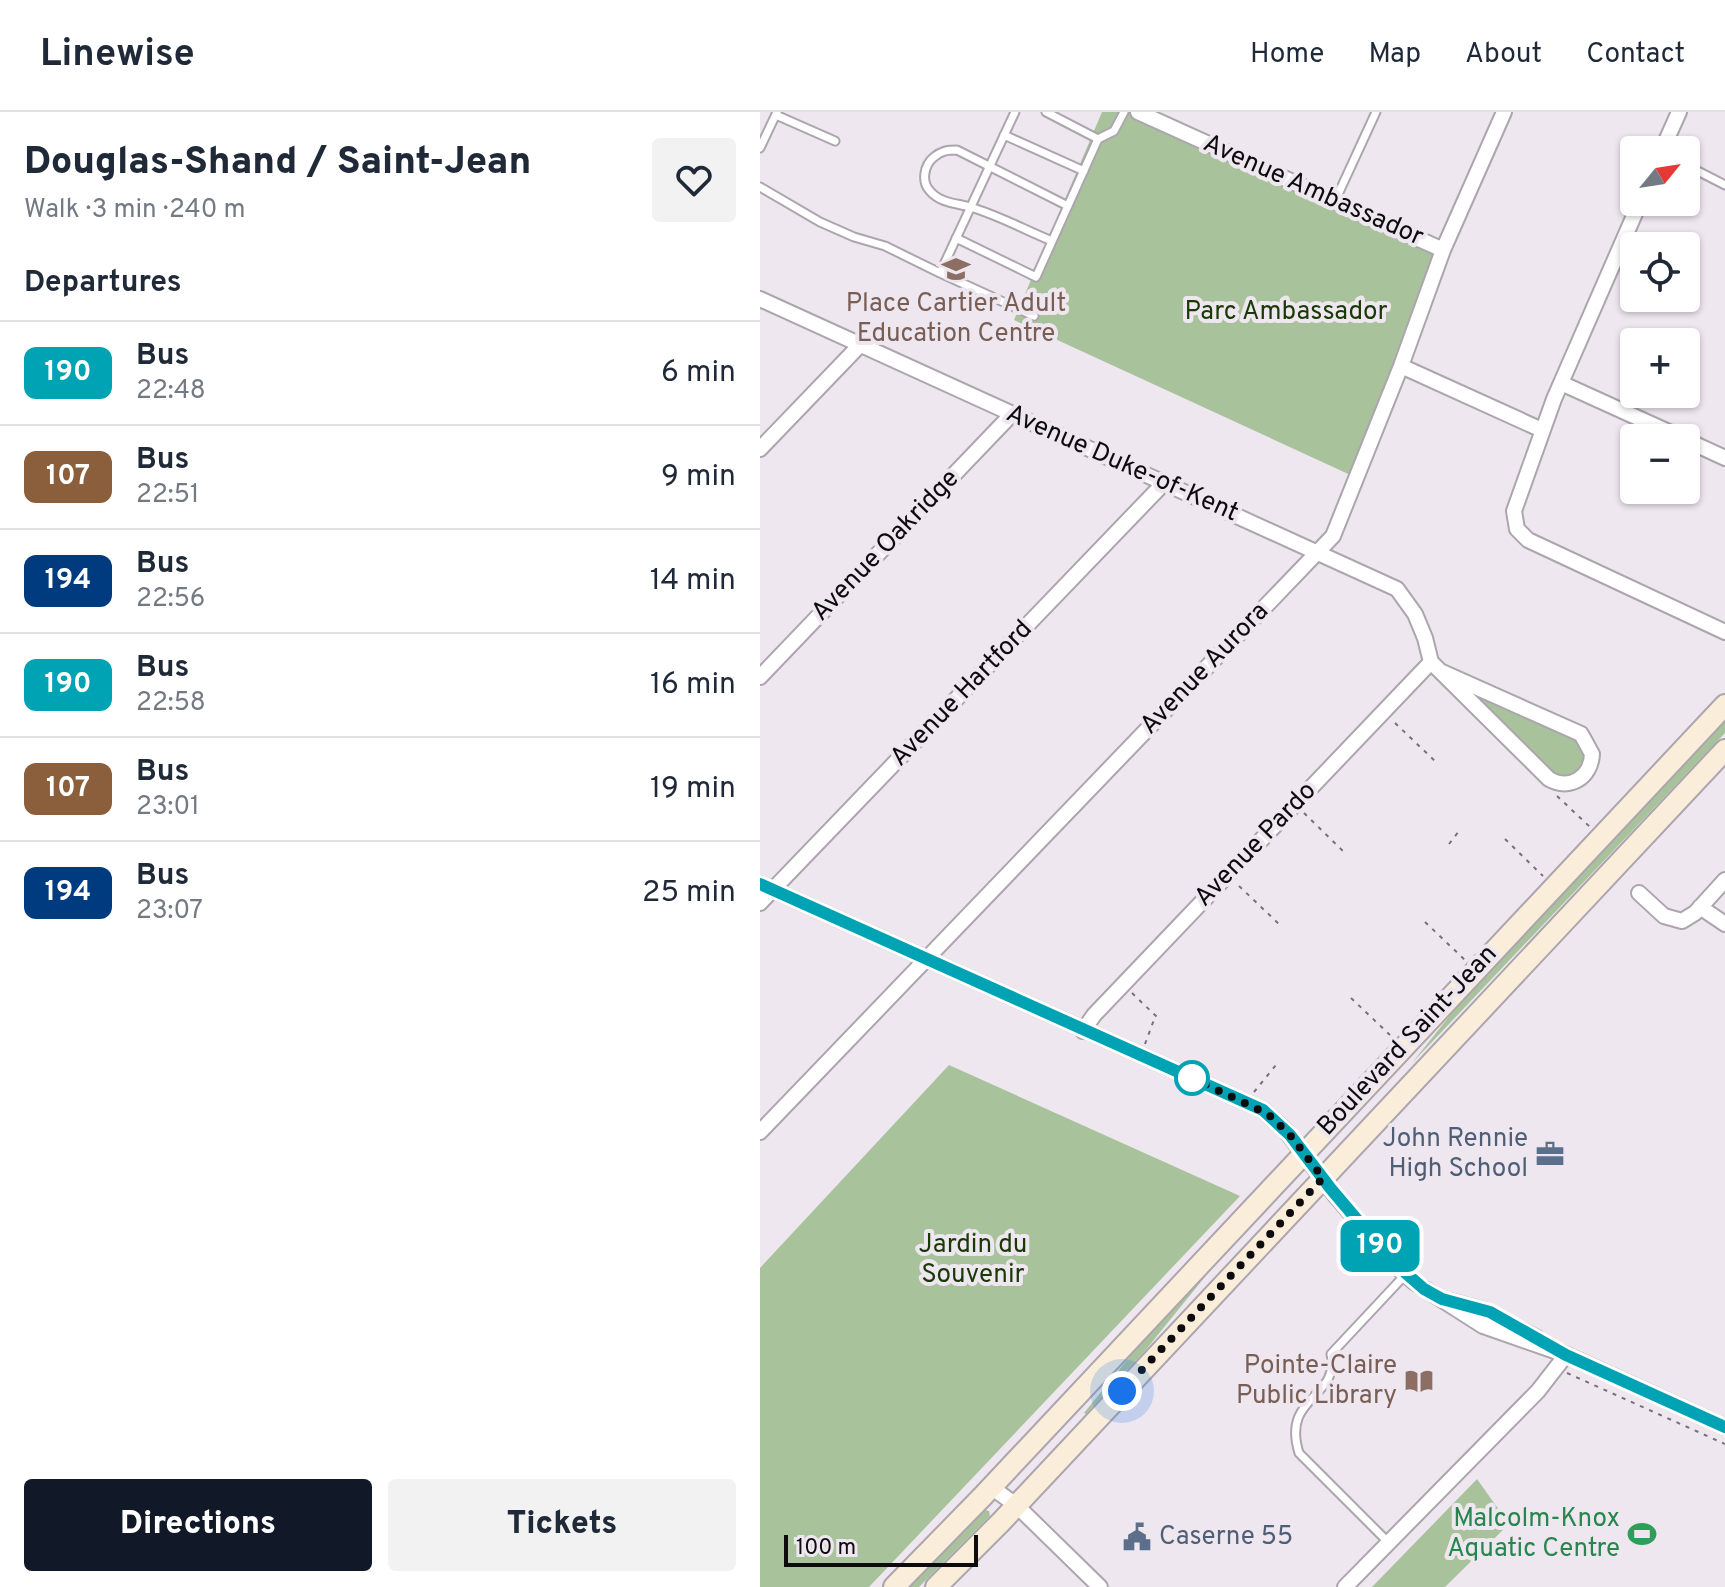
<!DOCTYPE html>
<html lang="en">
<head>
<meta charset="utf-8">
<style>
	:root { --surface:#fff; --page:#f2f2f3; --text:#1f2937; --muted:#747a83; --line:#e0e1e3; --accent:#111827 }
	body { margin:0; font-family:Overpass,sans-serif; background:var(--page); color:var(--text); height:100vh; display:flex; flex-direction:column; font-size:30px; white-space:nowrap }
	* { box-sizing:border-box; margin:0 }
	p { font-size:26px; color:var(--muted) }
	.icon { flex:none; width:44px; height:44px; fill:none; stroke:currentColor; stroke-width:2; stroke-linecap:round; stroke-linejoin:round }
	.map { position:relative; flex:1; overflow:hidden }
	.drawer { display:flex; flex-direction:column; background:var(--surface); width:760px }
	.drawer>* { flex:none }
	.badge { padding:0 16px; border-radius:12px; font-size:28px; line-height:52px }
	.needle { width:52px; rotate:60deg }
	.buttons { position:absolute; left:860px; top:24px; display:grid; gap:16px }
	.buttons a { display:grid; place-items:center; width:80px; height:80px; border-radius:8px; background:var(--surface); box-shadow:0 2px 6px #0004; font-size:40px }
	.scale { position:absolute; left:24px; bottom:20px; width:194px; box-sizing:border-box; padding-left:8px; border:4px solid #0d0b0d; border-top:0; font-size:22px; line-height:28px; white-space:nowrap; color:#0d0b0d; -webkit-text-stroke:6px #efe7f0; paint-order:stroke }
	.you { position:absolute; width:40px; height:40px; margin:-20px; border:6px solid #fff; border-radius:50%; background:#1a73e8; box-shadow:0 0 0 12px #1a73e833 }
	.map>.badge { position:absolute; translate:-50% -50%; box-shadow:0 0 0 4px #fff }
	h2 { padding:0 24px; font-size:30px; line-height:72px }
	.round { display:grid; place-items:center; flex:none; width:84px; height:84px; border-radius:8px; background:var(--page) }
	.summary { display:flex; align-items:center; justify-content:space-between; height:136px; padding:0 24px }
	h1 { font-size:38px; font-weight:800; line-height:60px }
	.button { display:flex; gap:16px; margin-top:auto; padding:16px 24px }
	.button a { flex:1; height:92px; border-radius:8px; background:var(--accent); color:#fff; font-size:32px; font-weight:800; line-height:92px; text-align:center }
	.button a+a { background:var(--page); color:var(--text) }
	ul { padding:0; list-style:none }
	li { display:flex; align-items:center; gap:24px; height:104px; padding:0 24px; border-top:2px solid var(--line) }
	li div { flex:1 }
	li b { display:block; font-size:30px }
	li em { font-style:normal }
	li .badge { min-width:88px; font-weight:700; text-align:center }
	header { display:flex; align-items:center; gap:48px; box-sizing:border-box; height:112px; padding:0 40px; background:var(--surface); border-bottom:2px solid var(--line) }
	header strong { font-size:38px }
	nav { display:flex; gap:44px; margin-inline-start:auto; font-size:28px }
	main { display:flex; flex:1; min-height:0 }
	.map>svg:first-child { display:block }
</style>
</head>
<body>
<header>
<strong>Linewise</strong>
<nav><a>Home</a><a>Map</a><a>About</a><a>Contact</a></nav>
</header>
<main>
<section class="drawer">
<div class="summary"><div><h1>Douglas-Shand / Saint-Jean</h1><p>Walk · 3 min · 240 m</p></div><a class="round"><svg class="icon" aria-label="heart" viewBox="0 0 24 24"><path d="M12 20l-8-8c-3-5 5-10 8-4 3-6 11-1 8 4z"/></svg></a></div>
<h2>Departures</h2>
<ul>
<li><span class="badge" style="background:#00a3b4;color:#fff">190</span><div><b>Bus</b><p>22:48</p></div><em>6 min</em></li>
<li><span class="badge" style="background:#8b5e3c;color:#fff">107</span><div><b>Bus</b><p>22:51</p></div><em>9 min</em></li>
<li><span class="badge" style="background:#003b80;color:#fff">194</span><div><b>Bus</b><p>22:56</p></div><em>14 min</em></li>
<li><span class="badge" style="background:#00a3b4;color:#fff">190</span><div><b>Bus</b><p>22:58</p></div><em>16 min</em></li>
<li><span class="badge" style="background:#8b5e3c;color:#fff">107</span><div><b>Bus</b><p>23:01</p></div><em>19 min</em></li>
<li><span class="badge" style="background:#003b80;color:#fff">194</span><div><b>Bus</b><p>23:07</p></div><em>25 min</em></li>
</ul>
<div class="button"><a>Directions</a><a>Tickets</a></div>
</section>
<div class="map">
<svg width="965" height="1475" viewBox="0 0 965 1475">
	<rect width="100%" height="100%" fill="#efe7f0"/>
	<!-- green -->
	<path fill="#a8c39c" d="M342,0H370L683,138L597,366L254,208Z
		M718,583L818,629L824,638L826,648L815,663L803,666L793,662L715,588Z
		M965,609V621L652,951L704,886Z
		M189,953L480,1084L109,1475H0V1156Z
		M461,1145L384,1240L326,1302L324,1301L380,1232Z
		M717,1367L749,1412L685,1475H612Z
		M225,1398L229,1399L230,1404L159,1475H149Z"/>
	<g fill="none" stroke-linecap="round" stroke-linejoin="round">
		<defs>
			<path id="lane" d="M255,0L180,161L274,204
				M16,3L75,29
				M244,23L324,59
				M338,27L354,19L364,0
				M0,36L17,0
				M926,53L965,73
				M0,75L60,110L94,125L125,134L180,161
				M575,89L616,0
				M196,126L276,165L338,27L286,0
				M292,129C265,118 238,103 210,95C196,91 180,91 170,79C161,70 164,53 174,45C181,39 187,38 197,38L308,94
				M629,1431L539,1341C521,1283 580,1287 571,1242L645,1163"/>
			<path id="street" d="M378,0L683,138
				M902,38L919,0
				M880,90L794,287L754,399L757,417L768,428L965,520
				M0,187L637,477L655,502L665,526L671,550L789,667C810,679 831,665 832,642L821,622L682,560
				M641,254L782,318
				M801,271L922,326
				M926,328L965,346
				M0,337L100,233
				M0,565L252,302
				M0,772L503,998L527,1020L575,1083L638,1156L654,1170L723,1214L806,1243
				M879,781L904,804L922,809L935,801L965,768
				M0,791L404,371
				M940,795L965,812
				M323,919L334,903L671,550
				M0,1020L573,424L641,254L683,138L744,0
				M690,1189L723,1198L777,1226
				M798,1239L965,1315
				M231,1375L256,1393L340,1475
				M585,1475L778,1279L806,1243"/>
			<path id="secondary" d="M134,1475L222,1385L965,593
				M176,1475L241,1410L965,638"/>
		</defs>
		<!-- lane casing -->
		<use href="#lane" stroke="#ada5ae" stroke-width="11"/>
		<!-- street casing -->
		<use href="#street" stroke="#ada5ae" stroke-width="18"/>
		<!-- secondary casing -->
		<use href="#secondary" stroke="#ada5ae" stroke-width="24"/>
		<!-- path -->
		<path stroke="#767177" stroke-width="2" stroke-dasharray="4 6" stroke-linecap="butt" d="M635,611L676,650
			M797,684L830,715
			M544,701L584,740L582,742
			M745,727L783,764
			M689,732L699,719
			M479,774L520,813
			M665,810L705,848
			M372,881L397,905
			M591,886L630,923
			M385,932L395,905
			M494,980L516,953
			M807,1261L965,1332"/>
		<!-- lane -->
		<use href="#lane" stroke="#fff" stroke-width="7"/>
		<!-- street -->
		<use href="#street" stroke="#fff" stroke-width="14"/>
		<!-- secondary -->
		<use href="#secondary" stroke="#faeeda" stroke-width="20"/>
	</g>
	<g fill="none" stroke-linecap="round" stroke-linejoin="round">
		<defs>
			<path id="line" d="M0,772L503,998L530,1023L571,1077L632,1149L664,1177L682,1187L730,1200L806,1243L965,1315"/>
		</defs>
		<!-- line casing -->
		<use href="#line" stroke="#fff" stroke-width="18"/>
		<!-- line -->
		<use href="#line" stroke="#00a3b4" stroke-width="12"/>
		<!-- walk -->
		<path stroke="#0d0b0d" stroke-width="8" stroke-dasharray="0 14.4" d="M362,1279L563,1066L530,1023L508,1002L432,966"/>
	</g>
	<!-- icons -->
	<defs>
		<symbol id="school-bare" viewBox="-9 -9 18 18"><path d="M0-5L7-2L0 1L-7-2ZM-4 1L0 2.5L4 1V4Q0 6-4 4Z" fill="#8d6e63" stroke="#efe7f0" stroke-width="2.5" paint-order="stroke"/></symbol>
		<symbol id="office-bare" viewBox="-9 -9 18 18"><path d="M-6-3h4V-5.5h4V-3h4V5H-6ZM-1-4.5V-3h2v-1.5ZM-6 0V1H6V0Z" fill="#5c6f8a" stroke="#efe7f0" stroke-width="2.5" paint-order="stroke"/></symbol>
		<symbol id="library-bare" viewBox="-9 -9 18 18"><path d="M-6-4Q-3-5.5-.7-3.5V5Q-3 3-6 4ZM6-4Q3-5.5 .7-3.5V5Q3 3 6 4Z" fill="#8d6e63" stroke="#efe7f0" stroke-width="2.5" paint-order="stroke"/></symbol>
		<symbol id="stadium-bare" viewBox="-9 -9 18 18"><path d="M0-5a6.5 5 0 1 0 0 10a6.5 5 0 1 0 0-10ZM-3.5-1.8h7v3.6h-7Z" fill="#2e9e5b" stroke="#efe7f0" stroke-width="2.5" paint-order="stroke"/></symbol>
		<symbol id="civic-bare" viewBox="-9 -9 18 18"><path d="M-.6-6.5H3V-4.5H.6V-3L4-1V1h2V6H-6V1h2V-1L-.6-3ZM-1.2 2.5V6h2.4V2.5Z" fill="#5c6f8a" stroke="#efe7f0" stroke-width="2.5" paint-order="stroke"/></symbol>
	</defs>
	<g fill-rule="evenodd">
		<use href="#school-bare" x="176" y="137" width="40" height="40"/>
		<use href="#office-bare" x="770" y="1022" width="40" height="40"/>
		<use href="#library-bare" x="639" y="1249" width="40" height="40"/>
		<use href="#stadium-bare" x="862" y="1402" width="40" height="40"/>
		<use href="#civic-bare" x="357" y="1405" width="40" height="40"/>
	</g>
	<!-- markers -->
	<circle fill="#fff" stroke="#00a3b4" stroke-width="4" cx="432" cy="966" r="16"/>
	<g text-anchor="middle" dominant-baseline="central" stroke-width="8" stroke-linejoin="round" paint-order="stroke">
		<!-- street labels -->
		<g font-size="26" fill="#0d0b0d" stroke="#efe7f0">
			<text transform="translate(553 79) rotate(24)">Avenue Ambassador</text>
			<text transform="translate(362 352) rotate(24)">Avenue Duke-of-Kent</text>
			<text transform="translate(126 434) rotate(-46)">Avenue Oakridge</text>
			<text transform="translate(445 557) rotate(-46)">Avenue Aurora</text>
			<text transform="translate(202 582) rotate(-46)">Avenue Hartford</text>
			<text transform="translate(496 733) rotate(-46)">Avenue Pardo</text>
			<text transform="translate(648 929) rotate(-47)">Boulevard Saint-Jean</text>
		</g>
		<!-- education labels -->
		<g font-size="26" fill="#785e54" stroke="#efe7f0">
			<text x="196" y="192">Place Cartier Adult<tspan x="196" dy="30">Education Centre</tspan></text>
			<text x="637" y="1254" text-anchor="end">Pointe-Claire<tspan x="637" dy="30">Public Library</tspan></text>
		</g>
		<!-- park labels -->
		<g font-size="26" fill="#193905" stroke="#efe7f0">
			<text x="526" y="200">Parc Ambassador</text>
			<text x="213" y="1133">Jardin du<tspan x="213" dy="30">Souvenir</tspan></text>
		</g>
		<!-- service labels -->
		<g font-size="26" fill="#4e5e75" stroke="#efe7f0" text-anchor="end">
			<text x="768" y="1027">John Rennie<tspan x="768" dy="30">High School</tspan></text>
			<text x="399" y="1425" text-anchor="start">Caserne 55</text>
		</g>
		<!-- leisure labels -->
		<g font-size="26" fill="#27864d" stroke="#efe7f0" text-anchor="end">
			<text x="860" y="1407">Malcolm-Knox<tspan x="860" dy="30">Aquatic Centre</tspan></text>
		</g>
	</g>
</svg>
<div class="buttons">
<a><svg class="needle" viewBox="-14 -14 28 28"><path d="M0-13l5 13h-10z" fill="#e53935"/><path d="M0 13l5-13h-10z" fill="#747a83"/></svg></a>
<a><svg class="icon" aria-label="locate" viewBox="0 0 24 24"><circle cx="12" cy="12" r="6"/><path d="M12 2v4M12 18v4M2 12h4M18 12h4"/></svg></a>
<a>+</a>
<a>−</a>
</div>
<div class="scale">100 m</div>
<div class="you" style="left:362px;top:1279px"></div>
<b class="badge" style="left:620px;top:1134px;background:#00a3b4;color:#fff">190</b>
</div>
</main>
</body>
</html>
